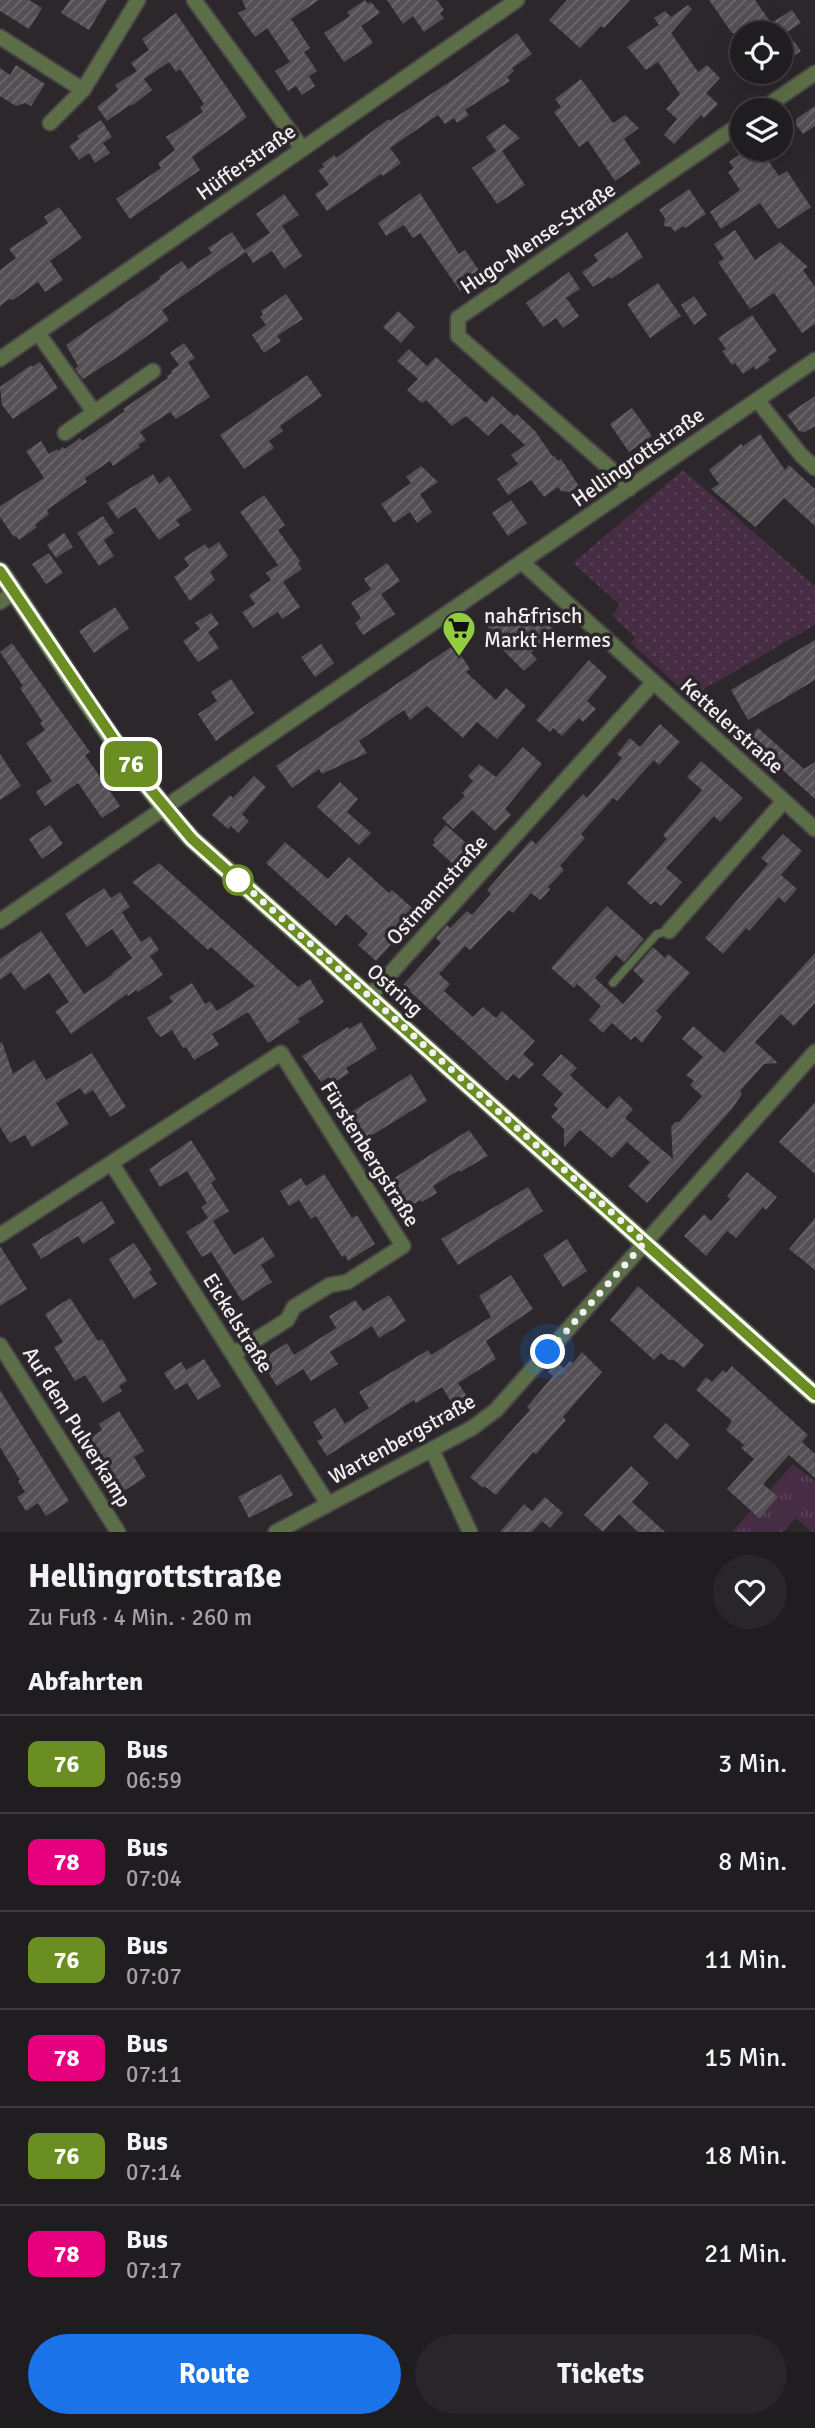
<!DOCTYPE html>
<html lang="de">
<head>
<meta charset="utf-8">
<style>
	:root { --surface:#201d20; --page:#282629; --text:#f1f3f6; --muted:#a2a2a5; --line:#3d3b3e; --accent:#1a73e8 }
	body { margin:0; font-family:Signika,sans-serif; background:var(--page); color:var(--text); height:100vh; display:flex; flex-direction:column; font-size:26px; white-space:nowrap }
	* { box-sizing:border-box; margin:0 }
	p { font-size:23px; color:var(--muted) }
	.icon { flex:none; width:38px; height:38px; fill:none; stroke:currentColor; stroke-width:2; stroke-linecap:round; stroke-linejoin:round }
	.map { position:relative; height:1532px; overflow:hidden }
	.details { display:flex; flex-direction:column; background:var(--surface); flex:1 }
	.details>* { flex:none }
	.badge { padding:0 14px; border-radius:10px; font-size:24px; line-height:46px }
	.controls { position:absolute; left:730px; top:21px; display:grid; gap:14px }
	.controls a { display:grid; place-items:center; width:63px; height:63px; border-radius:50%; background:var(--surface); box-shadow:0 7px 28px #0002,0 0 0 2px var(--line); font-size:35px }
	.you { position:absolute; width:35px; height:35px; margin:-18px; border:5px solid #fff; border-radius:50%; background:#1a73e8; box-shadow:0 0 0 10px #1a73e833 }
	.map>.badge { position:absolute; translate:-50% -50%; box-shadow:0 0 0 4px #fff }
	h2 { padding:0 28px; font-size:26px; line-height:63px }
	.round { display:grid; place-items:center; flex:none; width:74px; height:74px; border-radius:37px; background:var(--page) }
	.overview { display:flex; align-items:center; justify-content:space-between; height:119px; padding:0 28px }
	h1 { font-size:33px; font-weight:800; line-height:52px }
	.action { display:flex; gap:14px; margin-top:auto; padding:14px 28px }
	.action a { flex:1; height:80px; border-radius:42px; background:var(--accent); color:#fff; font-size:28px; font-weight:800; line-height:80px; text-align:center }
	.action a+a { background:var(--page); color:var(--text) }
	ul { padding:0; list-style:none }
	li { display:flex; align-items:center; gap:21px; height:98px; padding:0 28px; border-top:2px solid var(--line) }
	li div { flex:1 }
	li b { display:block; font-size:26px }
	li em { font-style:normal }
	li .badge { min-width:77px; font-weight:700; text-align:center }
	.map>svg:first-child { display:block }
</style>
</head>
<body>
<div class="map">
<svg width="815" height="1532" viewBox="0 0 815 1532">
	<defs>
		<pattern id="grass-tufts" width="24" height="20" patternUnits="userSpaceOnUse" patternTransform="scale(1.75)"><rect width="24" height="20" fill="#462d44"/><path d="M3 7l-1-3M5 7V3M7 7l1-3M15 17l-1-3M17 17v-4M19 17l1-3" fill="none" stroke="#584256"/></pattern>
		<pattern id="park-dots" width="8" height="8" patternUnits="userSpaceOnUse" patternTransform="scale(1.75)"><rect width="8" height="8" fill="#462d44"/><path d="M2 2h.1M6 6h.1" fill="none" stroke="#584256" stroke-width="1.8" stroke-linecap="round"/></pattern>
		<pattern id="building-hatch" width="6" height="6" patternUnits="userSpaceOnUse" patternTransform="scale(1.75)"><rect width="6" height="6" fill="#534f52"/><path d="M-1 1l2-2M0 6l6-6M5 7l2-2" fill="none" stroke="#6c696b"/></pattern>
	</defs>
	<rect width="100%" height="100%" fill="#2b272b"/>
	<!-- grass -->
	<path fill="url(#grass-tufts)" d="M793,1464L815,1481V1532H811L796,1518L783,1532H732Z"/>
	<!-- park -->
	<path fill="url(#park-dots)" d="M683,470L815,586V625L690,697L631,643L635,637L612,616L620,605L573,563Z"/>
	<!-- building -->
	<path fill="url(#building-hatch)" d="M0,0H29L42,8L29,29L0,11Z
		M70,0H107L89,30L61,13Z
		M242,0H319L291,19L310,48L304,52L317,71L309,76L315,86L302,95L296,86L288,91L275,71L290,62L267,28L255,37L238,13L246,9Z
		M365,0L368,4L371,2L380,13L361,26L373,43L344,62L324,33L350,16L347,12Z
		M387,0H437L444,10L440,13L444,18L424,32L413,16L403,24Z
		M567,0H630L604,28L601,26L580,48L549,20Z
		M709,0H755L771,23L792,10L801,23L787,32L801,51L780,65V33H732Z
		M688,5L692,9L671,33L698,72L707,65L720,78L706,93L718,104L704,118L701,115L674,144L664,135L677,119L666,109L680,94L658,62L646,70L627,47L659,25L654,18L665,11L671,17Z
		M176,13L247,117L192,157L200,170L130,219L116,199L161,168L158,163L175,150L166,137L203,112L200,107L204,104L180,69L176,72L169,62L144,79L152,90L133,105H130L107,121L97,107L118,90L115,85L137,71L131,63L149,50L142,39Z
		M517,33L532,54L512,68L514,71L507,77L510,81L465,110L469,115L457,123L454,118L445,124L438,115L390,148L401,163L383,176L381,174L327,211L315,194L329,185L318,170L324,167L322,164L334,155L336,158L389,119L390,121L457,77Z
		M16,65L45,84L31,106L25,103L16,106L0,96V68L10,75Z
		M581,79L613,123L625,115L639,128L624,139L641,163L615,181L588,141L579,147L554,112L561,107L555,99Z
		M815,106V126L803,134L796,125V119Z
		M101,120L112,137L103,143L110,153L95,163L89,153L79,160L69,146L79,139L77,136Z
		M504,124L520,138L502,151L525,185L497,204L472,168L496,151L486,137Z
		M747,149H760L779,176L787,171L811,207L778,229L760,203L721,229L710,212L740,190L728,172L734,168L729,162Z
		M689,189L706,214L685,228L683,226L675,232L671,227L664,226L665,218L659,210Z
		M420,193L459,254L465,250L482,275L460,291L420,233L413,238L404,225L386,236L378,223Z
		M284,194L299,215L282,226L302,256L284,269L272,251L253,263L246,252L162,310L169,320L125,352L83,379L75,369L78,366L66,345L160,279L159,277L182,261L188,269L212,253L208,248L232,232L244,250L270,233L256,214Z
		M59,207L82,238L50,261L63,280L45,292L38,282L13,300L9,299L0,306V270L16,258L9,249L48,223L44,217Z
		M735,230L755,260L780,242L808,267L803,270L815,287V324L802,333L774,293L750,309L718,262L724,259L714,244Z
		M627,232L643,257L611,279L609,277L593,287L582,272L598,261L594,255Z
		M569,272L580,289L566,298L579,316L563,328L556,318L543,327L526,303Z
		M658,283L681,316L650,338L627,304Z
		M286,294L303,319L277,336L281,341L264,353L252,335L266,325L260,317L263,315L261,311Z
		M694,296L707,315L694,325L681,305Z
		M398,311L415,327L401,343L383,327Z
		M752,315L777,351L768,357L770,360L756,370L754,366L743,374L735,363L732,365L722,351L726,349L718,338Z
		M184,343L195,358L188,362L210,397L176,419L170,412L140,432L146,440L138,445L140,447L113,466L110,461L85,478L87,482L47,510L49,514L35,525L37,527L19,540L16,536L14,537L0,517V506L44,478L26,451L41,441L49,454L57,449L58,451L63,447L65,449L80,438L82,441L125,411L123,409L168,378L167,376L172,373L171,371L179,365L170,353Z
		M409,349L427,366L436,357L486,403L492,396L514,416L517,414L535,431L553,457L554,455L558,461L561,459L584,494L561,491L558,487L544,497L531,480L508,495L497,479L518,464L511,455L525,445L501,423L488,436L466,416L452,426L426,400L422,403L417,399L407,390L418,379L397,361Z
		M40,362L58,388L13,419L2,405L0,387L31,365L32,367Z
		M307,375L322,396L280,426L283,431L269,441L274,448L244,469L220,435Z
		M815,396V426L805,432L799,431L787,415Z
		M632,408L652,436L629,452L610,424Z
		M760,434L785,470L789,465L815,489V526L784,498L755,527L711,489L719,484L709,470L741,444L743,446Z
		M421,466L438,482L420,494L432,512L417,523L410,512L394,523L381,504L411,483L406,477Z
		M153,474L159,484L169,476L192,510L176,520L180,525L159,540L135,507L118,519L107,503Z
		M264,495L285,525L278,530L300,561L298,563L302,569L283,582L300,607L282,619L278,612L253,628L242,612L255,604L249,595L271,580L266,573L278,565L240,512Z
		M511,500L527,523L508,536L492,513Z
		M103,516L114,533L104,540L114,556L99,566L77,533Z
		M64,533L73,547L56,558L47,545Z
		M219,542L228,556L210,572L215,580L190,601L174,577L189,566L184,558L205,544L208,549Z
		M49,553L63,573L46,584L32,564Z
		M387,563L400,581L381,594L395,614L363,635L355,623L361,618L351,603L371,589L364,579Z
		M510,606L520,619L533,612L556,631L531,653L537,659L524,671L501,648L486,624Z
		M115,607L129,628L94,653L79,631Z
		M211,613L219,624L208,632L219,648L198,662L183,641L200,629L195,623Z
		M815,640V680L748,720L731,690Z
		M12,643L90,752L85,755L120,806L102,818L78,783L45,806L36,792L52,781L26,743L45,730L40,723L42,721L20,688L23,686L0,652Z
		M321,644L334,663L315,677L301,657Z
		M454,645L470,669L466,672L496,700L506,688L526,706L497,739L477,722L463,738L427,706L410,720L404,710L359,741L367,753L322,774L319,769L292,788L276,766Z
		M589,660L607,677L587,701L596,709L583,722L579,718L562,736L553,728L550,732L536,720Z
		M231,679L254,713L216,741L198,714L217,701L211,692Z
		M660,724L680,742L659,765L654,760L617,801L613,798L581,834L585,838L560,866L564,870L548,887L550,889L546,894L540,900L531,893L513,913L509,910L470,950L465,946L439,974L450,984L444,991L473,1017L483,1007L496,1018L502,1011L535,1041L523,1054L534,1064L519,1079L513,1074L507,1081L403,985L441,943L436,938L447,925L450,928L467,911L472,915L491,894L487,890L531,840L536,844L583,794L587,798L622,758L617,754L630,738L640,747Z
		M758,728L804,769L815,762V799L748,739Z
		M523,747L542,764L505,809L511,815L495,831L472,810L453,829L442,818L465,796L462,793L473,781L468,776L479,764L496,777Z
		M0,754L21,786L0,800Z
		M701,761L743,798L720,822L714,816L666,868L682,882L661,906L655,901L651,905L627,883L667,839L663,835L702,790L687,777Z
		M254,776L266,787L242,814L249,821L238,833L231,826L228,829L212,815L230,795L233,798Z
		M340,782L358,799L347,812L371,833L359,845L317,807Z
		M50,825L63,844L42,859L29,839Z
		M446,825L476,852L462,868L456,862L453,864L432,845L435,842L433,840Z
		M783,834L802,851L781,875L797,889L785,903L779,897L749,931L746,928L723,954L705,938L768,864L761,858Z
		M285,842L328,879L349,857L389,893L392,890L419,914L376,961L358,945L368,934L346,914L336,926L266,863Z
		M159,863L298,987L310,979L324,1002L298,1019L300,1022L268,1043L248,1012L212,1034L219,1045L194,1060L186,1047L183,1048L172,1030L161,1037L157,1034L147,1018L173,1002L169,997L192,983L205,1004L210,1001L217,1011L255,986L211,947L208,950L132,882Z
		M104,888L111,898L120,892L130,907L122,912L130,925L141,942L150,936L159,950L150,956L163,975L138,992L136,990L128,996L127,994L71,1034L55,1011L69,1002L49,973L24,990L11,972L0,980V959L41,931L84,994L113,974L112,973L132,958L112,929L87,947L65,914Z
		M607,906L644,939L624,962L616,955L595,978L623,1004L644,981L633,970L653,947L665,958L668,954L690,973L656,1011L662,1017L642,1043L635,1036L631,1040L612,1023L603,1033L589,1020L601,1006L577,984L574,988L551,968Z
		M815,953V1003L794,1026L781,1014L755,1042L778,1063L764,1064L740,1091L742,1094L732,1109L647,1203L628,1186L650,1162L627,1142L612,1158L580,1130L564,1147V1129L551,1117L558,1109L554,1105L563,1094L542,1075L561,1054L577,1068L570,1075L576,1081L607,1109L619,1096L633,1109L625,1118L673,1159L671,1127L675,1122H679L702,1096L690,1085L694,1081L686,1075L703,1057L682,1039L693,1026L724,1053Z
		M361,1022L377,1049L346,1068L349,1073L333,1083L329,1077L321,1082L302,1056L348,1027L349,1029Z
		M2,1042L13,1074L34,1060L46,1080L92,1053L126,1107L110,1117L93,1090L85,1095L80,1088L56,1103L69,1124L32,1147L25,1135L10,1143L0,1127V1043Z
		M411,1074L427,1101L358,1144L342,1118Z
		M815,1102V1174L779,1142Z
		M469,1130L488,1156L460,1172L459,1170L433,1186L437,1193L422,1202L420,1200L402,1212L385,1184Z
		M191,1140L216,1179L211,1183L229,1211L213,1221L234,1255L263,1237L275,1256L261,1265L272,1282L242,1301L211,1252L202,1257L186,1232L208,1218L201,1207L207,1203L187,1171L160,1187L149,1169Z
		M747,1172L777,1197L766,1210L763,1207L736,1238L727,1231L706,1256L684,1236L704,1214L711,1221L730,1199L727,1196Z
		M324,1174L352,1218L357,1215L375,1244L348,1261L345,1255L342,1257L316,1216L311,1219L299,1200L289,1206L280,1191L301,1178L306,1186Z
		M528,1187L543,1211L458,1265L441,1239Z
		M102,1201L115,1223L83,1244L78,1236L41,1259L32,1244Z
		M815,1218V1270L789,1249Z
		M567,1239L587,1271L563,1287L543,1255Z
		M134,1243L152,1270L149,1272L157,1284L134,1299L109,1259Z
		M0,1246L27,1289L0,1306Z
		M511,1275L533,1309L486,1341L496,1359L458,1383L472,1404L458,1413L442,1387L416,1403L414,1400L327,1456L317,1441L323,1438L313,1422L335,1408L345,1424L369,1408L359,1392L428,1350L431,1355L491,1317L479,1296Z
		M638,1286L704,1345L684,1368L674,1360H669L661,1353L654,1360L610,1320Z
		M389,1295L406,1321L379,1338L372,1326L330,1352L338,1364L311,1381L303,1369L277,1386L260,1360L287,1343L294,1355L336,1328L329,1316L355,1300L363,1311Z
		M70,1298L98,1341L102,1339L127,1381L119,1386L122,1391L103,1403L85,1375L75,1381L54,1347L63,1342L45,1314Z
		M582,1352L602,1372L563,1417L566,1420L536,1454L533,1452L496,1495L484,1486L483,1488L470,1477L530,1410L527,1407L553,1376L548,1372L557,1362L564,1368L570,1361L573,1363Z
		M204,1359L221,1386L198,1400L187,1383L175,1390L164,1373L181,1362L186,1370Z
		M732,1366L808,1435L802,1442L815,1454V1478L789,1455L763,1484L778,1497L759,1518L727,1489L754,1459L741,1448L744,1445L726,1430L732,1421L696,1390L706,1377L712,1382L723,1370L726,1373Z
		M0,1390L69,1501L46,1516L38,1503L26,1511L17,1497L25,1492L18,1481L20,1480L0,1447Z
		M119,1411L144,1451L134,1457L146,1477L122,1492L88,1439L102,1430L99,1424Z
		M666,1423L690,1445L677,1460L653,1437Z
		M631,1466L649,1483L632,1502L665,1532H638L619,1514L603,1532L584,1515Z
		M281,1474L293,1495L249,1518L238,1497Z
		M545,1497L563,1513L550,1528L542,1521L532,1532H500L524,1504L532,1511Z"/>
	<g fill="none" stroke-linecap="round" stroke-linejoin="round">
		<defs>
			<path id="lane" d="M613,983L657,934L669,931"/>
			<path id="street" d="M194,0L302,148
				M0,37L83,90
				M761,110L815,73
				M50,123L83,90L138,0
				M38,333L94,412
				M0,359L517,0
				M757,400L801,455L815,468
				M65,433L153,371
				M629,489L621,478L458,336V318L742,123
				M523,563L815,829
				M0,602L14,592
				M0,921L815,360
				M669,931L784,801
				M369,997L653,683
				M112,1164L328,1504
				M0,1235L281,1053L403,1246L347,1282L330,1285L294,1307L287,1320L233,1354
				M0,1345L118,1532
				M432,1450L470,1532
				M276,1532L472,1428L496,1410L815,1052"/>
			<path id="secondary" d="M0,571C62,661 118,758 192,839L815,1395"/>
		</defs>
		<!-- lane casing -->
		<use href="#lane" stroke="#474347" stroke-width="10"/>
		<!-- street casing -->
		<use href="#street" stroke="#474347" stroke-width="18"/>
		<!-- secondary casing -->
		<use href="#secondary" stroke="#474347" stroke-width="21"/>
		<!-- lane -->
		<use href="#lane" stroke="#5b6e47" stroke-width="7"/>
		<!-- street -->
		<use href="#street" stroke="#5b6e47" stroke-width="14"/>
		<!-- secondary -->
		<use href="#secondary" stroke="#779656" stroke-width="18"/>
	</g>
	<g fill="none" stroke-linecap="round" stroke-linejoin="round">
		<defs>
			<path id="line" d="M0,571L136,772L192,839L815,1395"/>
		</defs>
		<!-- line casing -->
		<use href="#line" stroke="#fff" stroke-width="16"/>
		<!-- line -->
		<use href="#line" stroke="#6b8e23" stroke-width="10"/>
		<!-- walk -->
		<path stroke="#f1eff1" stroke-width="7" stroke-dasharray="0 12.6" d="M238,880L232,874L645,1242L548,1352"/>
	</g>
	<!-- icons -->
	<defs>
		<symbol id="supermarket-pin" viewBox="-11 -11 22 30"><path d="M0 17L-7.5 6A9.5 9.5 0 1 1 7.5 6Z" fill="#92cd3f" stroke="#2b272b"/><path d="M-6-5.5h2.5l.6 2H6L4.5 2H-2.5L-4.4-4H-6ZM-1.5 3.2a1.3 1.3 0 1 0 .1 0ZM3 3.2a1.3 1.3 0 1 0 .1 0Z" fill="#111"/></symbol>
	</defs>
	<g fill-rule="evenodd">
		<use href="#supermarket-pin" x="440" y="609" width="38" height="52"/>
	</g>
	<!-- markers -->
	<circle fill="#fff" stroke="#6b8e23" stroke-width="3.5" cx="238" cy="880" r="14"/>
	<g text-anchor="middle" dominant-baseline="central" stroke-width="7" stroke-linejoin="round" paint-order="stroke">
		<!-- street labels -->
		<g font-size="21" fill="#f1eff1" stroke="#2b272b">
			<text transform="translate(246 162) rotate(-35)">Hüfferstraße</text>
			<text transform="translate(538 238) rotate(-34)">Hugo-Mense-Straße</text>
			<text transform="translate(638 457) rotate(-35)">Hellingrottstraße</text>
			<text transform="translate(732 726) rotate(42)">Kettelerstraße</text>
			<text transform="translate(437 890) rotate(-48)">Ostmannstraße</text>
			<text transform="translate(395 990) rotate(42)">Ostring</text>
			<text transform="translate(370 1154) rotate(58)">Fürstenbergstraße</text>
			<text transform="translate(238 1323) rotate(58)">Eickelstraße</text>
			<text transform="translate(77 1427) rotate(58)">Auf dem Pulverkamp</text>
			<text transform="translate(402 1439) rotate(-29)">Wartenbergstraße</text>
		</g>
		<!-- poi labels -->
		<g font-size="21" fill="#f1eff1" stroke="#2b272b" text-anchor="start">
			<text x="484" y="616">nah&amp;frisch<tspan x="484" dy="24">Markt Hermes</tspan></text>
		</g>
	</g>
</svg>
<div class="controls">
<a><svg class="icon" aria-label="locate" viewBox="0 0 24 24"><circle cx="12" cy="12" r="6"/><path d="M12 2v4M12 18v4M2 12h4M18 12h4"/></svg></a>
<a><svg class="icon" aria-label="layers" viewBox="0 0 24 24"><path d="M12 4l9 5-9 5-9-5zM3 14l9 5 9-5"/></svg></a>
</div>
<div class="you" style="left:548px;top:1352px"></div>
<b class="badge" style="left:131px;top:764px;background:#6b8e23;color:#fff">76</b>
</div>
<section class="details">
<div class="overview"><div><h1>Hellingrottstraße</h1><p>Zu Fuß · 4 Min. · 260 m</p></div><a class="round"><svg class="icon" aria-label="heart" viewBox="0 0 24 24"><path d="M12 20l-8-8c-3-5 5-10 8-4 3-6 11-1 8 4z"/></svg></a></div>
<h2>Abfahrten</h2>
<ul>
<li><span class="badge" style="background:#6b8e23;color:#fff">76</span><div><b>Bus</b><p>06:59</p></div><em>3 Min.</em></li>
<li><span class="badge" style="background:#e6007e;color:#fff">78</span><div><b>Bus</b><p>07:04</p></div><em>8 Min.</em></li>
<li><span class="badge" style="background:#6b8e23;color:#fff">76</span><div><b>Bus</b><p>07:07</p></div><em>11 Min.</em></li>
<li><span class="badge" style="background:#e6007e;color:#fff">78</span><div><b>Bus</b><p>07:11</p></div><em>15 Min.</em></li>
<li><span class="badge" style="background:#6b8e23;color:#fff">76</span><div><b>Bus</b><p>07:14</p></div><em>18 Min.</em></li>
<li><span class="badge" style="background:#e6007e;color:#fff">78</span><div><b>Bus</b><p>07:17</p></div><em>21 Min.</em></li>
</ul>
<div class="action"><a>Route</a><a>Tickets</a></div>
</section>
</body>
</html>
